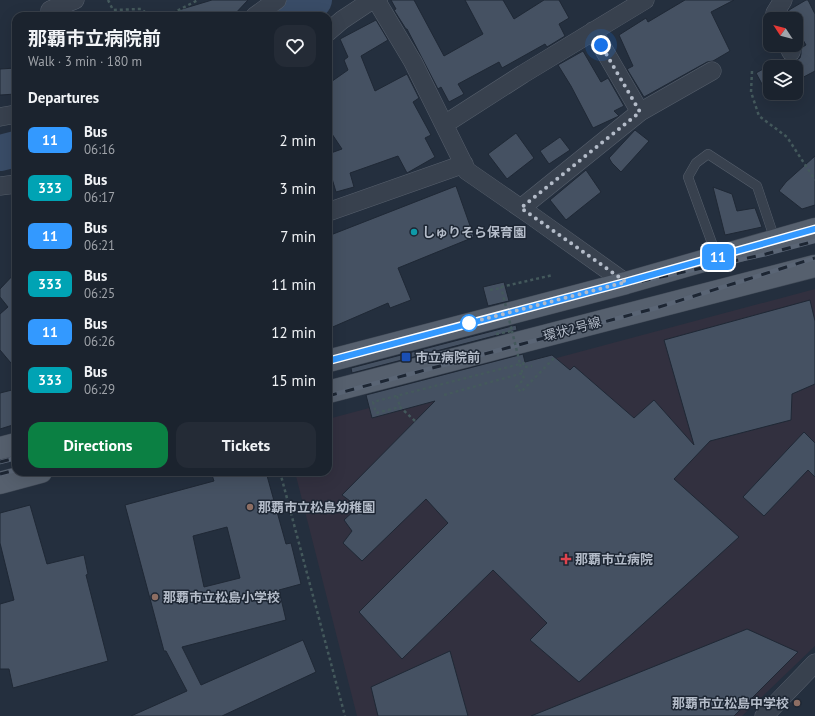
<!DOCTYPE html>
<html lang="en">
<head>
<meta charset="utf-8">
<style>
	:root { --surface:#1b232e; --page:#242b36; --text:#f1f3f6; --muted:#a0a4aa; --line:#39404a; --accent:#0b8043 }
	body { margin:0; font-family:"PT Sans","Noto Sans JP",sans-serif; background:var(--page); color:var(--text); height:100vh; display:flex; flex-direction:column; font-size:15px; white-space:nowrap }
	* { box-sizing:border-box; margin:0 }
	p { font-size:13px; color:var(--muted) }
	.icon { flex:none; width:22px; height:22px; fill:none; stroke:currentColor; stroke-width:2; stroke-linecap:round; stroke-linejoin:round }
	.map { position:relative; flex:1; overflow:hidden }
	.details { position:absolute; left:12px; top:12px; width:320px; height:464px; display:flex; flex-direction:column; background:var(--surface); border-radius:12px; box-shadow:0 4px 16px #0002,0 0 0 1px var(--line) }
	.details>* { flex:none }
	.badge { padding:0 8px; border-radius:6px; font-size:14px; line-height:26px }
	.needle { width:26px; rotate:306deg }
	.fabs { position:absolute; left:763px; top:12px; display:grid; gap:8px }
	.fabs a { display:grid; place-items:center; width:40px; height:40px; border-radius:8px; background:var(--surface); box-shadow:0 4px 16px #0002,0 0 0 1px var(--line); font-size:20px }
	.you { position:absolute; width:20px; height:20px; margin:-10px; border:3px solid #fff; border-radius:50%; background:#1a73e8; box-shadow:0 0 0 6px #1a73e833 }
	.map>.badge { position:absolute; translate:-50% -50%; box-shadow:0 0 0 2px #fff }
	h2 { padding:0 16px; font-size:15px; line-height:36px }
	.round { display:grid; place-items:center; flex:none; width:42px; height:42px; border-radius:12px; background:var(--page) }
	.summary { display:flex; align-items:center; justify-content:space-between; height:68px; padding:0 16px }
	h1 { font-size:19px; font-weight:700; line-height:30px }
	.button { display:flex; gap:8px; margin-top:auto; padding:8px 16px }
	.button a { flex:1; height:46px; border-radius:12px; background:var(--accent); color:#fff; font-size:16px; font-weight:700; line-height:46px; text-align:center }
	.button a+a { background:var(--page); color:var(--text) }
	ul { padding:0; list-style:none }
	li { display:flex; align-items:center; gap:12px; height:48px; padding:0 16px }
	li div { flex:1 }
	li b { display:block; font-size:15px }
	li em { font-style:normal }
	li .badge { min-width:44px; font-weight:700; text-align:center }
	.map>svg:first-child { display:block }
</style>
</head>
<body>
<div class="map">
<svg width="815" height="716" viewBox="0 0 815 716">
	<rect width="100%" height="100%" fill="#242f3e"/>
	<!-- medical -->
	<path fill="#32303f" d="M815,289V646L742,716H357L295,472H328V419Z"/>
	<g fill="none" stroke-linecap="round" stroke-linejoin="round">
		<!-- river -->
		<path stroke="#394c67" stroke-width="36" d="M296,16L314,0
			M0,153L16,149"/>
	</g>
	<!-- building -->
	<path fill="#455162" stroke="#1f2835" fill-rule="evenodd" d="M212,0H248L233,16H172V12Z
		M391,0H414L444,56L483,34L465,0H503L514,19L544,0H559L569,18L559,24L565,36L547,47L545,44L502,68L499,62L458,84L464,94L449,102L441,87L438,89L407,29H406L394,10L396,9Z
		M685,0H734L711,12L730,51L713,61L707,62L644,97L627,69L633,66L619,35L646,18L648,22Z
		M806,0H808L815,14V71L796,81V67H770V93H771L768,95L756,73L783,58L785,61L790,62L795,61L800,58L801,54V48L806,45L796,28V19H791L788,13L789,10Z
		M376,20L388,40L361,56L375,91L407,74L419,98L413,102L431,135L425,138L435,157L407,173L398,156L350,173L354,187L336,192L328,165V154L342,149L328,128V84L348,70L344,60L348,57L340,39Z
		M583,51L601,82L608,78L624,106L614,111L619,116L593,128L571,86L558,65Z
		M16,68V94L0,95V69Z
		M635,130L649,141L621,172L612,163L609,158Z
		M516,133L534,158L507,179L488,154Z
		M560,137L570,150L549,164L540,151Z
		M815,156V205L802,209L779,191L786,182Z
		M586,170L601,192L566,220L550,200Z
		M456,186L474,237L398,268L411,300L390,308L388,303L328,329V236Z
		M713,187L732,194L737,211L755,208L762,227L725,235Z
		M16,272V369L0,350V314L8,307L0,297V289Z
		M504,282L509,301L488,306L483,287Z
		M810,300L815,321V384L792,394L791,420L710,441L674,479L739,537L579,682L530,640L547,623L493,570L402,659L359,612L448,523L426,499L362,561L343,543L352,531L344,520L358,507L342,495L435,401L372,418L366,395L523,354L525,362L552,355L570,370L574,366L634,418L654,400L694,445L664,340Z
		M516,325L517,330L352,373L351,368Z
		M16,389V424L0,429V393Z
		M804,432L815,443V477L808,470L764,516L743,497Z
		M211,472H266L286,544L291,543L301,584L279,590L286,620L182,647L201,685L303,640L316,672L222,716H131L187,691L166,651H164L125,505L214,481ZM227,527L240,578L204,587L193,536Z
		M30,505L47,564L84,555L88,574L86,575L108,661L13,688L9,669H0V604L14,600L0,543V513Z
		M747,629L798,652L734,716H531Z
		M450,651L468,716H378L371,687Z"/>
	<g fill="none" stroke-linecap="round" stroke-linejoin="round">
		<defs>
			<path id="service" d="M717,257L688,177L696,163L708,154L757,186L775,240"/>
			<path id="minor" d="M378,0L379,5L413,62L467,171L532,216L626,283
				M50,10L75,0
				M255,16L277,0
				M778,19L775,13L783,0
				M328,32L342,20L372,0
				M788,45L791,52
				M640,112L712,71
				M0,117L16,114
				M445,124L523,74L645,0
				M0,186L16,184
				M521,208L640,112L593,31
				M328,212L464,164
				M764,716L815,663"/>
			<path id="primary" d="M328,361L626,283L815,229
				M328,392L815,266
				M0,448L16,444
				M0,483L41,472"/>
		</defs>
		<!-- service casing -->
		<use href="#service" stroke="#565f6c" stroke-width="10"/>
		<!-- minor casing -->
		<use href="#minor" stroke="#565f6c" stroke-width="19"/>
		<!-- primary casing -->
		<use href="#primary" stroke="#414a57" stroke-width="23"/>
		<!-- path -->
		<path stroke="#44595c" stroke-width="2.5" stroke-dasharray="3 3" stroke-linecap="butt" d="M108,0L113,10L141,9L150,16
			M167,16L198,0
			M752,71L751,92L759,116L787,137L815,180
			M501,287L553,275
			M490,290L501,288
			M523,362L524,367L532,366
			M520,364L524,379L516,387L521,392L555,357
			M444,395L523,373
			M397,396L400,407
			M280,472L345,716"/>
		<!-- service -->
		<use href="#service" stroke="#38414e" stroke-width="9"/>
		<!-- minor -->
		<use href="#minor" stroke="#38414e" stroke-width="18"/>
		<!-- primary -->
		<use href="#primary" stroke="#56606e" stroke-width="22"/>
		<defs>
			<path id="rail" d="M328,363L615,287L766,254L815,241
				M328,396L656,308L815,258
				M0,462L16,458
				M0,474L16,470"/>
		</defs>
		<!-- rail casing -->
		<use href="#rail" stroke="#5a6575" stroke-width="4.5"/>
		<!-- rail -->
		<use href="#rail" stroke="#1d2633" stroke-width="3" stroke-dasharray="9" stroke-linecap="butt"/>
		<!-- path-bridge -->
		<path stroke="#44595c" stroke-width="2.5" stroke-dasharray="3 3" stroke-linecap="butt" d="M496,334L512,331L501,287
			M415,421L400,407L376,413L373,402L520,364L512,331"/>
	</g>
	<g fill="none" stroke-linecap="round" stroke-linejoin="round">
		<defs>
			<path id="line" d="M328,361L626,282L815,229"/>
		</defs>
		<!-- line casing -->
		<use href="#line" stroke="#fff" stroke-width="9"/>
		<!-- line -->
		<use href="#line" stroke="#39f" stroke-width="6"/>
		<!-- walk -->
		<path stroke="#b4bcc9" stroke-width="4" stroke-dasharray="0 7.2" d="M469,323L465,324L626,282L521,208L640,112L601,45"/>
	</g>
	<!-- markers -->
	<circle fill="#0f9aa8" stroke="#1d2633" stroke-width="1.5" cx="414" cy="232" r="4"/>
	<circle fill="#fff" stroke="#39f" stroke-width="2" cx="469" cy="323" r="8"/>
	<rect fill="#1a4fb4" stroke="#1d2633" stroke-width="1.5" x="401" y="352" width="10" height="10" rx="2"/>
	<g fill="#8d6e63" stroke="#1d2633" stroke-width="1.5">
		<circle cx="250" cy="507" r="4"/>
		<circle cx="155" cy="597" r="4"/>
		<circle cx="797" cy="703" r="4"/>
	</g>
	<path fill="#e0444e" stroke="#1d2633" stroke-width="1.5" d="M564 553h4v4h4v4h-4v4h-4v-4h-4v-4h4z"/>
	<g text-anchor="middle" dominant-baseline="central" stroke-width="3" stroke-linejoin="round" paint-order="stroke">
		<!-- poi labels -->
		<g font-size="13" font-weight="bold" fill="#b4bcc9" stroke="#1d2633" text-anchor="start">
			<text x="422" y="232">しゅりそら保育園</text>
			<text x="415" y="357">市立病院前</text>
			<text x="258" y="507">那覇市立松島幼稚園</text>
			<text x="575" y="559">那覇市立病院</text>
			<text x="163" y="597">那覇市立松島小学校</text>
			<text x="789" y="703" text-anchor="end">那覇市立松島中学校</text>
		</g>
		<!-- street labels -->
		<g font-size="13" fill="#b4bcc9" stroke="#1d2633">
			<text transform="translate(572 329) rotate(-15)">環状2号線</text>
		</g>
	</g>
</svg>
<div class="fabs">
<a><svg class="needle" viewBox="-14 -14 28 28"><path d="M0-13l5 13h-10z" fill="#e53935"/><path d="M0 13l5-13h-10z" fill="#a0a4aa"/></svg></a>
<a><svg class="icon" aria-label="layers" viewBox="0 0 24 24"><path d="M12 4l9 5-9 5-9-5zM3 14l9 5 9-5"/></svg></a>
</div>
<div class="you" style="left:601px;top:45px"></div>
<b class="badge" style="left:718px;top:257px;background:#39f;color:#fff">11</b>
<section class="details">
<div class="summary"><div><h1>那覇市立病院前</h1><p>Walk · 3 min · 180 m</p></div><a class="round"><svg class="icon" aria-label="heart" viewBox="0 0 24 24"><path d="M12 20l-8-8c-3-5 5-10 8-4 3-6 11-1 8 4z"/></svg></a></div>
<h2>Departures</h2>
<ul>
<li><span class="badge" style="background:#39f;color:#fff">11</span><div><b>Bus</b><p>06:16</p></div><em>2 min</em></li>
<li><span class="badge" style="background:#00a3b4;color:#fff">333</span><div><b>Bus</b><p>06:17</p></div><em>3 min</em></li>
<li><span class="badge" style="background:#39f;color:#fff">11</span><div><b>Bus</b><p>06:21</p></div><em>7 min</em></li>
<li><span class="badge" style="background:#00a3b4;color:#fff">333</span><div><b>Bus</b><p>06:25</p></div><em>11 min</em></li>
<li><span class="badge" style="background:#39f;color:#fff">11</span><div><b>Bus</b><p>06:26</p></div><em>12 min</em></li>
<li><span class="badge" style="background:#00a3b4;color:#fff">333</span><div><b>Bus</b><p>06:29</p></div><em>15 min</em></li>
</ul>
<div class="button"><a>Directions</a><a>Tickets</a></div>
</section>
</div>
</body>
</html>
